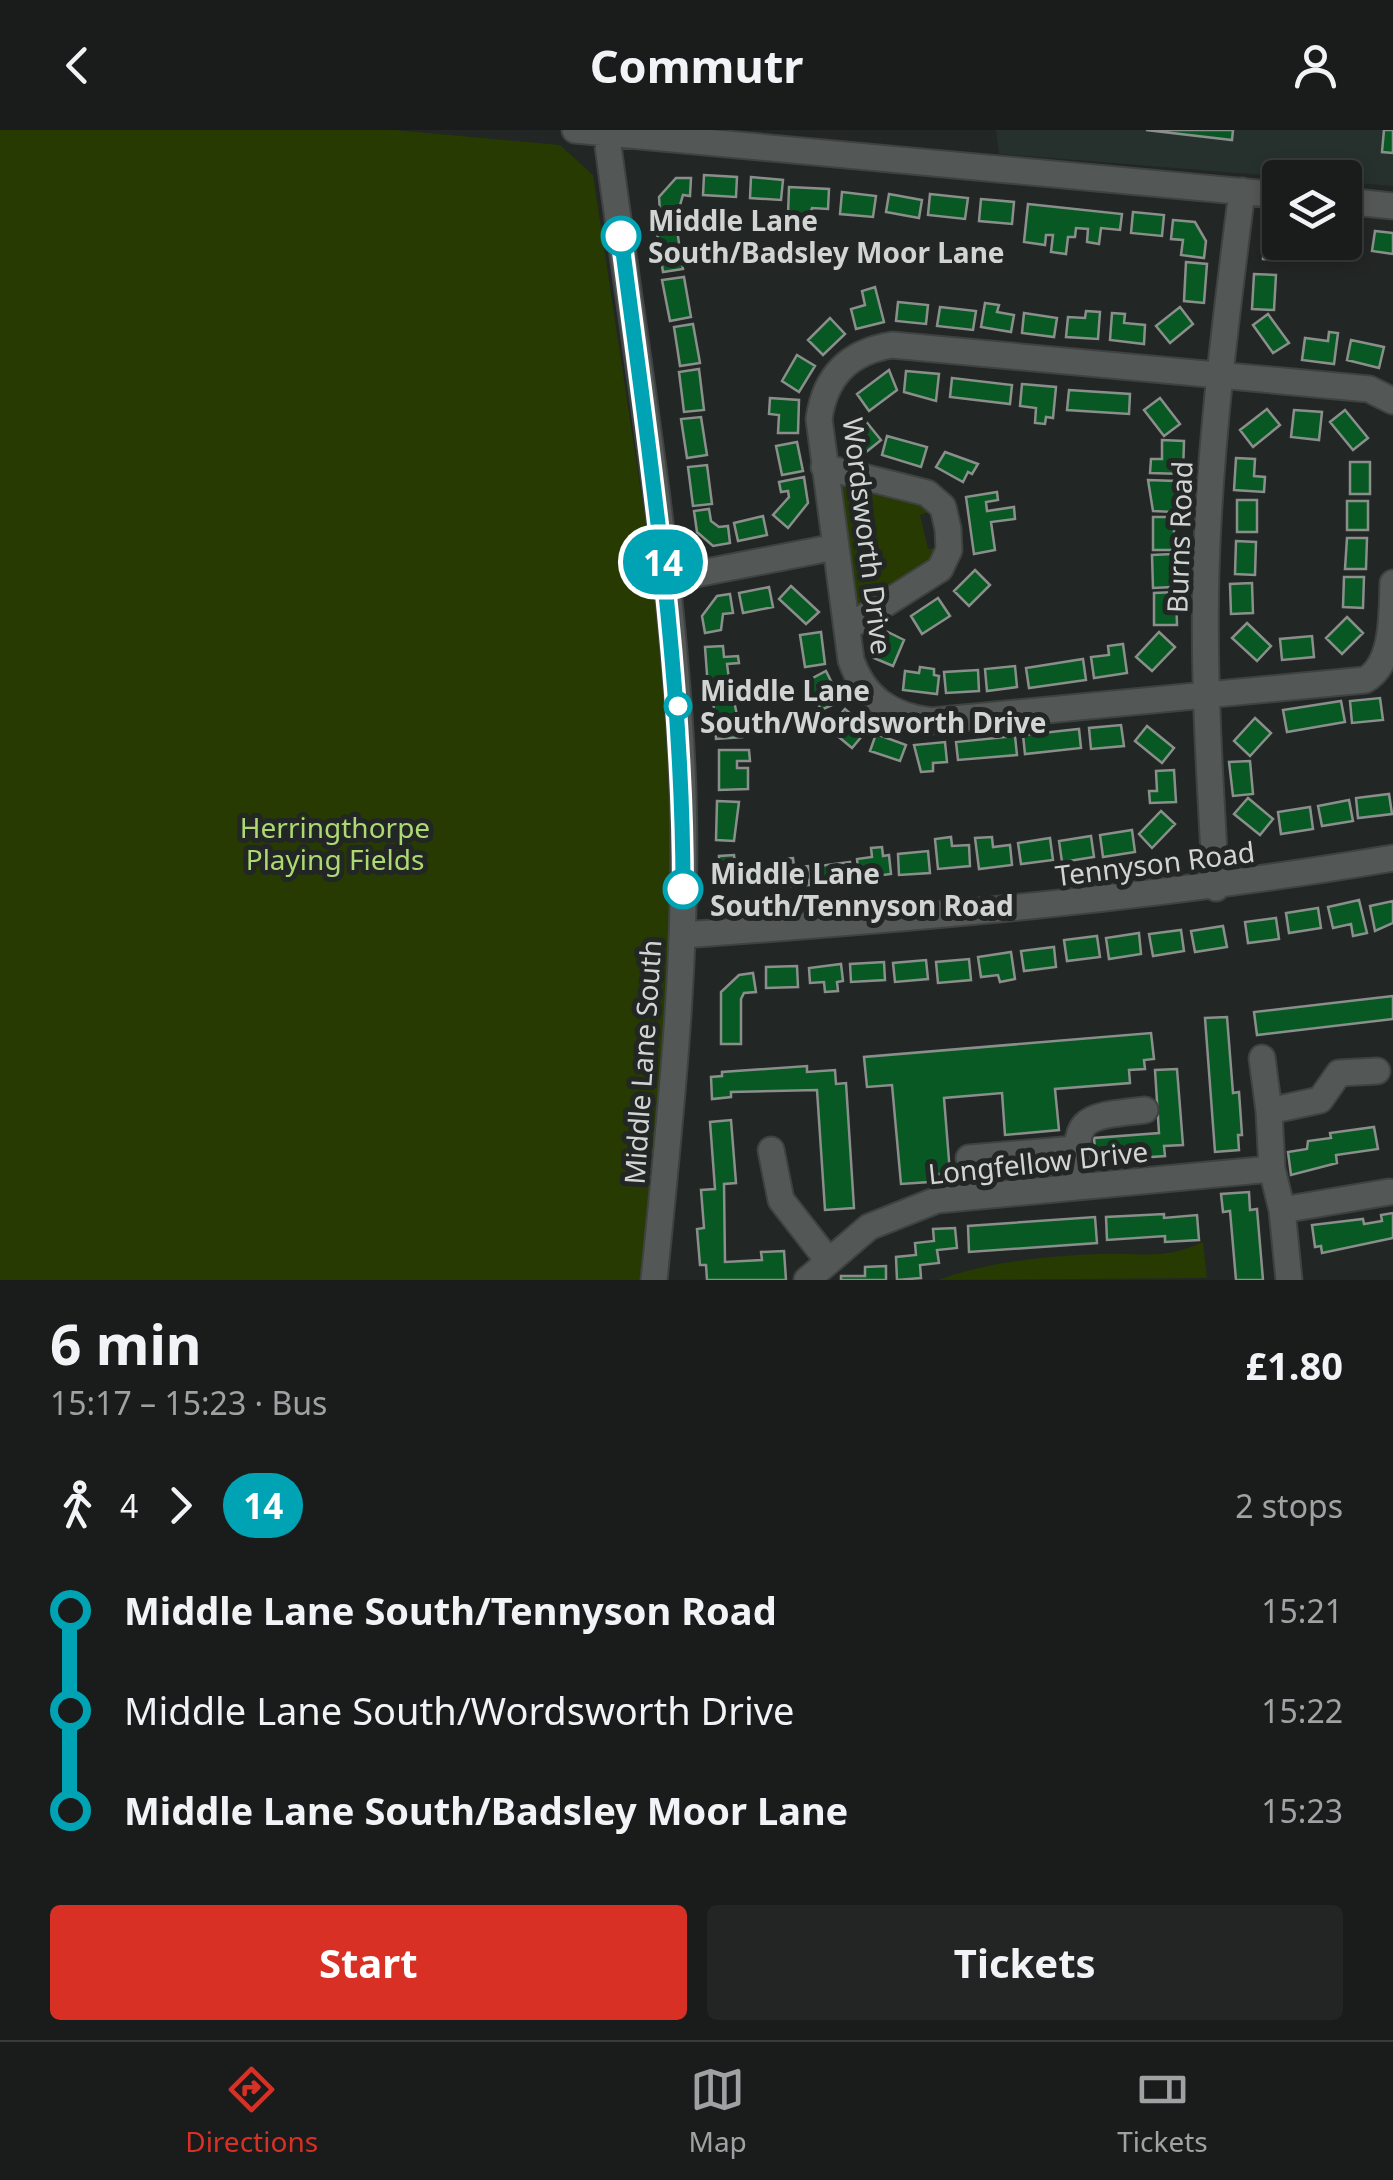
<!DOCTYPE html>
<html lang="en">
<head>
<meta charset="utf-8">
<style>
	:root { --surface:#1a1c1c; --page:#232525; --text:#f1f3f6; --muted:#9fa1a3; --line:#383a3b; --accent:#d93025 }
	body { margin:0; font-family:"Noto Sans",sans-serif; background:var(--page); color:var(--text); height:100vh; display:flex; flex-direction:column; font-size:38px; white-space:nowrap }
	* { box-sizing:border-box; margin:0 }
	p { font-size:32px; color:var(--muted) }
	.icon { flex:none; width:55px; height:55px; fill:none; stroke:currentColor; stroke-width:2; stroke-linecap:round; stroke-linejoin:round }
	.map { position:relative; height:1150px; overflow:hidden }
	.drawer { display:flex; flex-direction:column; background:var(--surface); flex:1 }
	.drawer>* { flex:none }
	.badge { padding:0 20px; border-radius:32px; font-size:35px; line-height:65px }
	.fabs { position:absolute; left:1262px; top:30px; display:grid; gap:20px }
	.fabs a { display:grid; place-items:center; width:100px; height:100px; border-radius:10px; background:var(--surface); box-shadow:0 5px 15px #0003,0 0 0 2px var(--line); font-size:50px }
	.map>.badge { position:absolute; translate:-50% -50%; box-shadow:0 0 0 5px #fff }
	.legs { display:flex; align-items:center; gap:15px; height:110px; padding:0 50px; font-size:32px }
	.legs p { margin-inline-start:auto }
	.summary { display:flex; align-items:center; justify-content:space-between; height:170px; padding:0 50px }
	h1 { font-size:55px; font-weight:700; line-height:75px }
	.action { display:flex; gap:20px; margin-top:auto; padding:20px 50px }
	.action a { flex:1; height:115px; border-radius:10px; background:var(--accent); color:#fff; font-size:40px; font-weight:700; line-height:115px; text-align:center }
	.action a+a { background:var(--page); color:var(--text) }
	ul { padding:0 50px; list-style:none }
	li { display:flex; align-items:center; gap:35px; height:100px; font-size:38px }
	li i { display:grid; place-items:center; width:15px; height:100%; margin:0 12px; background:currentColor }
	li i::after { content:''; width:25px; height:25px; margin:-12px; border:8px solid; border-radius:50%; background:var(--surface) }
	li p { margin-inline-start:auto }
	li:first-child i { background:linear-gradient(#0000 50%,currentColor 0) }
	li:last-child i { background:linear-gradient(currentColor 50%,#0000 0) }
	header { display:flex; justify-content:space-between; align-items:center; height:130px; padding:0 50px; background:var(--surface); font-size:45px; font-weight:700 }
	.tabs { display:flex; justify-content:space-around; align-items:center; height:140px; border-top:2px solid var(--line); background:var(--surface); font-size:28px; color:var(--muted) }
	.tabs a { display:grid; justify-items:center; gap:5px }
	.tabs .current { color:var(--accent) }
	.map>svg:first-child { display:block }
</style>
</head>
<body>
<header><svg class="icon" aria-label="back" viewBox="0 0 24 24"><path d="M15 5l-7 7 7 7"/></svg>Commutr<svg class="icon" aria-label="person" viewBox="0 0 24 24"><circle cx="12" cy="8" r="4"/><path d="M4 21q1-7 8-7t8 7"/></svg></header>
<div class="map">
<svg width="1393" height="1150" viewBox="0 0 1393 1150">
	<rect width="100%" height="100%" fill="#222625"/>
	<!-- built -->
	<path fill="#26312d" d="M996,0H1393V56L1345,52V48L1289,47L999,24Z"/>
	<!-- green -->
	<path fill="#273a01" d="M0,0H394L560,15L593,45L655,454L671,648L673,826L643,1150H0Z
		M845,353L918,369L932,381L920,385L928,419L939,417L938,425L862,479L856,477L840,357Z
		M1203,1112L1207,1148L938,1150C987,1132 1045,1126 1098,1124C1142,1122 1161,1131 1203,1112Z"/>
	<!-- building -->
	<path fill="#075822" stroke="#8b8f8c" stroke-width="2.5" d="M1146,0H1233L1232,10Z
		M1384,0H1393V23L1382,22Z
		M704,45L737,47L736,67L703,65Z
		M751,47L783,50L781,70L750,68Z
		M676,48H691L690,66L683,65L678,82L660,83L659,67Z
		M789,57L829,59L828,79L812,78L809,87L788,85Z
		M842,62L876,66L873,87L840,84Z
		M889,64L922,70L919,88L886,82Z
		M930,64L968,68L965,89L928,85Z
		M981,69L1014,72L1012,94L979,91Z
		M1028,74L1122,84L1120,100L1101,98L1099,114L1087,112L1088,99L1076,98L1075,107H1068L1066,124L1051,122L1053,105H1046L1045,115L1024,112Z
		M1133,82L1164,85L1162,106L1131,103Z
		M1173,90L1195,92L1206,111L1204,128L1181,125L1183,110L1171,109Z
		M1280,97V112H1292V116L1279,121L1278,130L1263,129L1264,113Z
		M677,100L683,139L663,142L657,103Z
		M1345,101L1354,102L1352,123L1321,120V112H1345Z
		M1375,101L1393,103V124L1372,121Z
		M1186,132L1207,134L1204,173L1184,171Z
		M1254,144L1276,145L1274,180L1252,179Z
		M684,147L691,187L670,191L662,150Z
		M875,157L884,192L856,199L851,179L865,175L862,161Z
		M898,172L928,175L926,194L896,191Z
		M985,173L999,175L997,182L1014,185L1011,202L981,197Z
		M940,177L976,181L973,200L937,196Z
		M1180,177L1193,194L1170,213L1156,196Z
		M1086,181L1100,182L1098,209L1066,207L1068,187L1085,188Z
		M1024,183L1057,188L1054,207L1022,203Z
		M1112,183L1125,184L1124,193L1145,195L1144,214L1110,210Z
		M1268,184L1289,213L1273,223L1253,195Z
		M830,188L845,204L823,225L808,210Z
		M693,194L700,233L680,236L674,197Z
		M1329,202L1338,203L1334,234L1302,230L1305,208L1328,211Z
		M1351,210L1384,217L1379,238L1347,230Z
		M797,225L815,236L799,262L782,251Z
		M699,239L704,280L684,282L679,242Z
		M889,240L897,260L869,281L857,264Z
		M906,241L939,244L936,271L904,262Z
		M952,248L1012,255L1010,274L950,267Z
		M1022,254L1056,257L1053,288L1046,287L1045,294L1035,293L1036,278L1020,276Z
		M1069,260L1130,264L1129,284L1067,280Z
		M770,268L799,270L798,303H778L779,285L769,284Z
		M1160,268L1180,294L1164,306L1144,280Z
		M1267,279L1280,295L1253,317L1240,300Z
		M1294,280L1322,282L1319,310L1291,307Z
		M1345,280L1368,308L1353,320L1330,292Z
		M860,284L881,310L865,323L844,297Z
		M701,287L707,325L687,328L681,289Z
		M887,306L927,317L921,337L882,325Z
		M1162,310L1184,311L1183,344L1150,343L1151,329H1162Z
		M797,312L803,341L782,345L776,316Z
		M945,322L978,334L972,344L968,342L963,352L936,337Z
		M1236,328L1255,329L1254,346L1265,347L1264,362L1234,360Z
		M1350,332H1370V364H1350Z
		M707,335L712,374L693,376L688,337Z
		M804,347L808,373L788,398L773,385L789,367L788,361L781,362L779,352Z
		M1148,350L1176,351L1174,382L1153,381Z
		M997,362L998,370L986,372L987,381L1014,377L1015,389L991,392L995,420L974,424L966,367Z
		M1237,370H1257V402H1237Z
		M1347,371H1368V400H1347Z
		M709,379L711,391L719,397L728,396L730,413L713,416L697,402L694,381Z
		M763,386L767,405L738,411L734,393Z
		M1153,387H1174V420H1153Z
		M1347,408H1367L1366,439H1345Z
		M1236,411L1256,412L1255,445L1235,444Z
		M1172,424L1173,457L1153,458L1152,425Z
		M975,440L990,455L969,476L954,461Z
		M1344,447H1364L1363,478L1343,477Z
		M1252,453L1253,483L1231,484L1230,454Z
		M791,456L819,482L806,494L779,469Z
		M769,457L773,477L743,483L739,463Z
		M1176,462L1177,495H1154V463Z
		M730,464L733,483L723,484L721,500L705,503L702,486L717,466Z
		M938,468L950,486L922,504L911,486Z
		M1347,487L1363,503L1342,524L1326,508Z
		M1247,493L1271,516L1257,531L1232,508Z
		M886,501L904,510L893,536L874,528Z
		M821,502L825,534L805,537L800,505Z
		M1159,502L1175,517L1152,541L1136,527Z
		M1312,506L1314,527L1282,530L1280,509Z
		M1123,514L1127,543L1094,548L1091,527L1109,525L1108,516Z
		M723,516L724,527L738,526L739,533L727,534L730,556L708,558L705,517Z
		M1083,529L1086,550L1029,558L1026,538Z
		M1015,536L1017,557L987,561L985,539Z
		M920,537L934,539V545L939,546L937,564L903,560L905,541L919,543Z
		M978,540L979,561L946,563L944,542Z
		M826,541L841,571L821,580L807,551Z
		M733,567L742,607L716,609L713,568Z
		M1380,568L1383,590L1352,593L1350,571Z
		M1341,571L1345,592L1287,602L1283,580Z
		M845,579L868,599L852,618L828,598Z
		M1255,588L1271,603L1250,626L1234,611Z
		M1121,595L1124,616L1091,619L1089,598Z
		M1147,596L1174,618L1162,633L1135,611Z
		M1079,599L1081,618L1025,624L1023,605Z
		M876,604L906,615L900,631L870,621Z
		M1015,606L1017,625L958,630L956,612Z
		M945,612L947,632L933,633V641L921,642L914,615Z
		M719,620H749L750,631H737V638H748V659L719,660Z
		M1250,631L1253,664L1233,666L1229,632Z
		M1174,640L1176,672L1150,673L1149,661H1157L1156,641Z
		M1389,664L1392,684L1358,688L1356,668Z
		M1248,668L1273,689L1260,705L1234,684Z
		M1349,670L1353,691L1322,696L1318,676Z
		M717,671L739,672L734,711L716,710Z
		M1310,677L1313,699L1281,704L1278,682Z
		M1161,681L1175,694L1152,718L1139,704Z
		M1132,700L1135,722L1103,727L1100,705Z
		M1091,706L1094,727L1062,732L1059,711Z
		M951,707L952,716L969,715L970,736L938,739L935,709Z
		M992,707L993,717L1010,715L1012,735L979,739L975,708Z
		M1050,708L1053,730L1021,734L1018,713Z
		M882,717L883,726L889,725L891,744L859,748L857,729L872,727L871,718Z
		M928,721L930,743L899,745L898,724Z
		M734,725L735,734L741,739H762V756H737L719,741V726Z
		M793,728L794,737L808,736L809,755L775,757L774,737L781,736L780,729Z
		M850,732L853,753L821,757L819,736Z
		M1359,770L1367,803L1353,806L1351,794L1333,798L1328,777Z
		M1393,771V793L1375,801L1370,776Z
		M1318,778L1321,798L1289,803L1286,783Z
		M1276,788L1279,809L1248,813L1245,792Z
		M1223,796L1227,817L1195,822L1191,801Z
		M1181,800L1184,821L1153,826L1149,804Z
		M1139,803L1141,824L1109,829L1106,808Z
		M1097,806L1100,827L1067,831L1064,810Z
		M1054,817L1056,837L1024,841L1021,821Z
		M1011,822L1015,849L1000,852L998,845L981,847L978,827Z
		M969,829L971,850L938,853L936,832Z
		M926,830L928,849L895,852L893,833Z
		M884,832L885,850L851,852L850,834Z
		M841,834L843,851L837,852L838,861L825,862L824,852L810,853L809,838Z
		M797,836L798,857L766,858V837Z
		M753,843L756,862L744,863L741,869V914H721V862L739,845Z
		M1393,866V889L1257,905L1254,882Z
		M1227,887L1233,963L1239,962L1242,1005H1238L1239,1020L1215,1022L1205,888Z
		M1151,903L1154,929L1144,930L1145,939L1129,940L1130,953L1055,959L1059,1000L1005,1005L1002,963L944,968L950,1043L928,1045L929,1052L901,1054L892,955L867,957L864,927Z
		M807,936V942L835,940L836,954L846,953L854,1078L825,1080L817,960L731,962V967L712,969L711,947L722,946V942Z
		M1177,939L1183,1015L1164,1016L1165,1026L1096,1031L1094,1008L1159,1003L1155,940Z
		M731,990L736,1053L724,1054L725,1132L762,1130L761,1122L784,1121L786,1150H707L706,1135H700L697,1099L704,1098L701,1060L715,1059L710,992Z
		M1374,997L1378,1019L1336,1025L1337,1033L1291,1045L1288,1022L1307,1019L1308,1011L1331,1008L1330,1003Z
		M1249,1062L1250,1080L1257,1079L1263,1150H1236L1230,1081L1223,1082L1221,1064Z
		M1393,1083V1108L1322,1123L1321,1116L1315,1117L1312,1095L1363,1089L1364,1094L1382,1091L1381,1085Z
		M1164,1084V1088L1197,1085L1199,1110L1165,1112V1106L1107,1110L1106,1087Z
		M1095,1087L1097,1113L969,1122L968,1096Z
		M955,1098L957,1118L937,1120L939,1133L920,1135L921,1148L897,1150L896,1127L916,1125L915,1113L934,1111L933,1099Z
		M886,1136V1150H841V1146H865V1137Z"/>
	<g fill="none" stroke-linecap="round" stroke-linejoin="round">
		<defs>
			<path id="minor" d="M575,0L1280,65
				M606,0C633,211 672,424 682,637C690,809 671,980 654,1150
				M1345,71L1393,76
				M1393,271L1369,259L892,215C849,222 825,246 819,289L851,530C864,568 891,586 931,591L1365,550C1393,535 1392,487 1393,453
				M824,337L927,363L943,377L948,399L949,420L940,439L847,498
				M665,450L835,417
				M1216,758C1210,652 1203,546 1206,439C1210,312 1226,187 1242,61
				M683,805C922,788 1157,768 1393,728
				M1262,928L1269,981
				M771,1020L781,1070L827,1129
				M969,1028L1075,1019
				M1272,1039L1269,981L1320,970L1339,943L1377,941
				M1080,1056C1072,987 1079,987 1145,980
				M1282,1080L1389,1062
				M807,1150L869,1097L937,1070L1272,1039L1282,1080L1289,1150"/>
		</defs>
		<!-- minor casing -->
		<use href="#minor" stroke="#3e4241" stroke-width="29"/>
		<!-- minor -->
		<use href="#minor" stroke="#535856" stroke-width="25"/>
	</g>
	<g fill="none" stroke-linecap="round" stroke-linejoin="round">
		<defs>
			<path id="line-1" d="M621,106C649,324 683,540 683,759"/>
		</defs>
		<!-- line-1 casing -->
		<use href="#line-1" stroke="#fff" stroke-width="22"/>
		<!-- line-1 -->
		<use href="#line-1" stroke="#00a3b4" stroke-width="15"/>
	</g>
	<!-- markers -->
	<g fill="#fff" stroke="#00a3b4" stroke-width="5">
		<circle cx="621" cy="106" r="18"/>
		<circle cx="678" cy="576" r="12"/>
		<circle cx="683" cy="759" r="18"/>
	</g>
	<g text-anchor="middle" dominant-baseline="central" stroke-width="10" stroke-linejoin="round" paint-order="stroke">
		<!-- stop labels -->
		<g font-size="28" font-weight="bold" fill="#d1d4d3" stroke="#222625" text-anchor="start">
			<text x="648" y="90">Middle Lane<tspan x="648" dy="32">South/Badsley Moor Lane</tspan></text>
			<text x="700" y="560">Middle Lane<tspan x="700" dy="32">South/Wordsworth Drive</tspan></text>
			<text x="710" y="743">Middle Lane<tspan x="710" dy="32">South/Tennyson Road</tspan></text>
		</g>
		<!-- street labels -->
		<g font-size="28" fill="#d1d4d3" stroke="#222625">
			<text transform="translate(868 406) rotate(83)">Wordsworth Drive</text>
			<text transform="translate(1179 407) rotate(-88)">Burns Road</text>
			<text transform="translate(1155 733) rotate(-7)">Tennyson Road</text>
			<text transform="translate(642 932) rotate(-86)">Middle Lane South</text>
			<text transform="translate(1038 1032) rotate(-6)">Longfellow Drive</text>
		</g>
		<!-- park labels -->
		<g font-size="28" fill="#add970" stroke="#222625">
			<text x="335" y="697">Herringthorpe<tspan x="335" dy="32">Playing Fields</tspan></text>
		</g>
	</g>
</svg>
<div class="fabs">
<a><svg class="icon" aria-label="layers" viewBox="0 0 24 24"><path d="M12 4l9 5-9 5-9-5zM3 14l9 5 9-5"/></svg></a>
</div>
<b class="badge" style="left:663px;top:432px;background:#00a3b4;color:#fff">14</b>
</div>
<section class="drawer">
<div class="summary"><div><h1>6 min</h1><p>15:17 – 15:23 · Bus</p></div><b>£1.80</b></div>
<div class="legs"><svg class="icon" aria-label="walk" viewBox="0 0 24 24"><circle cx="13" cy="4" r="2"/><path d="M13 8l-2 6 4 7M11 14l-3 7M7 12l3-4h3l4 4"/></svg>4<svg class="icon" aria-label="forward" viewBox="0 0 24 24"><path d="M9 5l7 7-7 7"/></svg><b class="badge" style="background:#00a3b4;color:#fff">14</b><p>2 stops</p></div>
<ul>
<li><i style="color:#00a3b4"></i><b>Middle Lane South/Tennyson Road</b><p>15:21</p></li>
<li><i style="color:#00a3b4"></i><span>Middle Lane South/Wordsworth Drive</span><p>15:22</p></li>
<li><i style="color:#00a3b4"></i><b>Middle Lane South/Badsley Moor Lane</b><p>15:23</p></li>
</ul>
<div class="action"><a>Start</a><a>Tickets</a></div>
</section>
<nav class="tabs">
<a class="current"><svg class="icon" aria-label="directions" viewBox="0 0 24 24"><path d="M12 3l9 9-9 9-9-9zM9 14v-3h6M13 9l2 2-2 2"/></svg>Directions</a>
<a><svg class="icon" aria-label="map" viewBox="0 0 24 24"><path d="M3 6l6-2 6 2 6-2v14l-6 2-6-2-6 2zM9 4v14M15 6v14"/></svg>Map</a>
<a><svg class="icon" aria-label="tickets" viewBox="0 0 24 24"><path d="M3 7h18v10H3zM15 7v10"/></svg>Tickets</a>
</nav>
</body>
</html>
